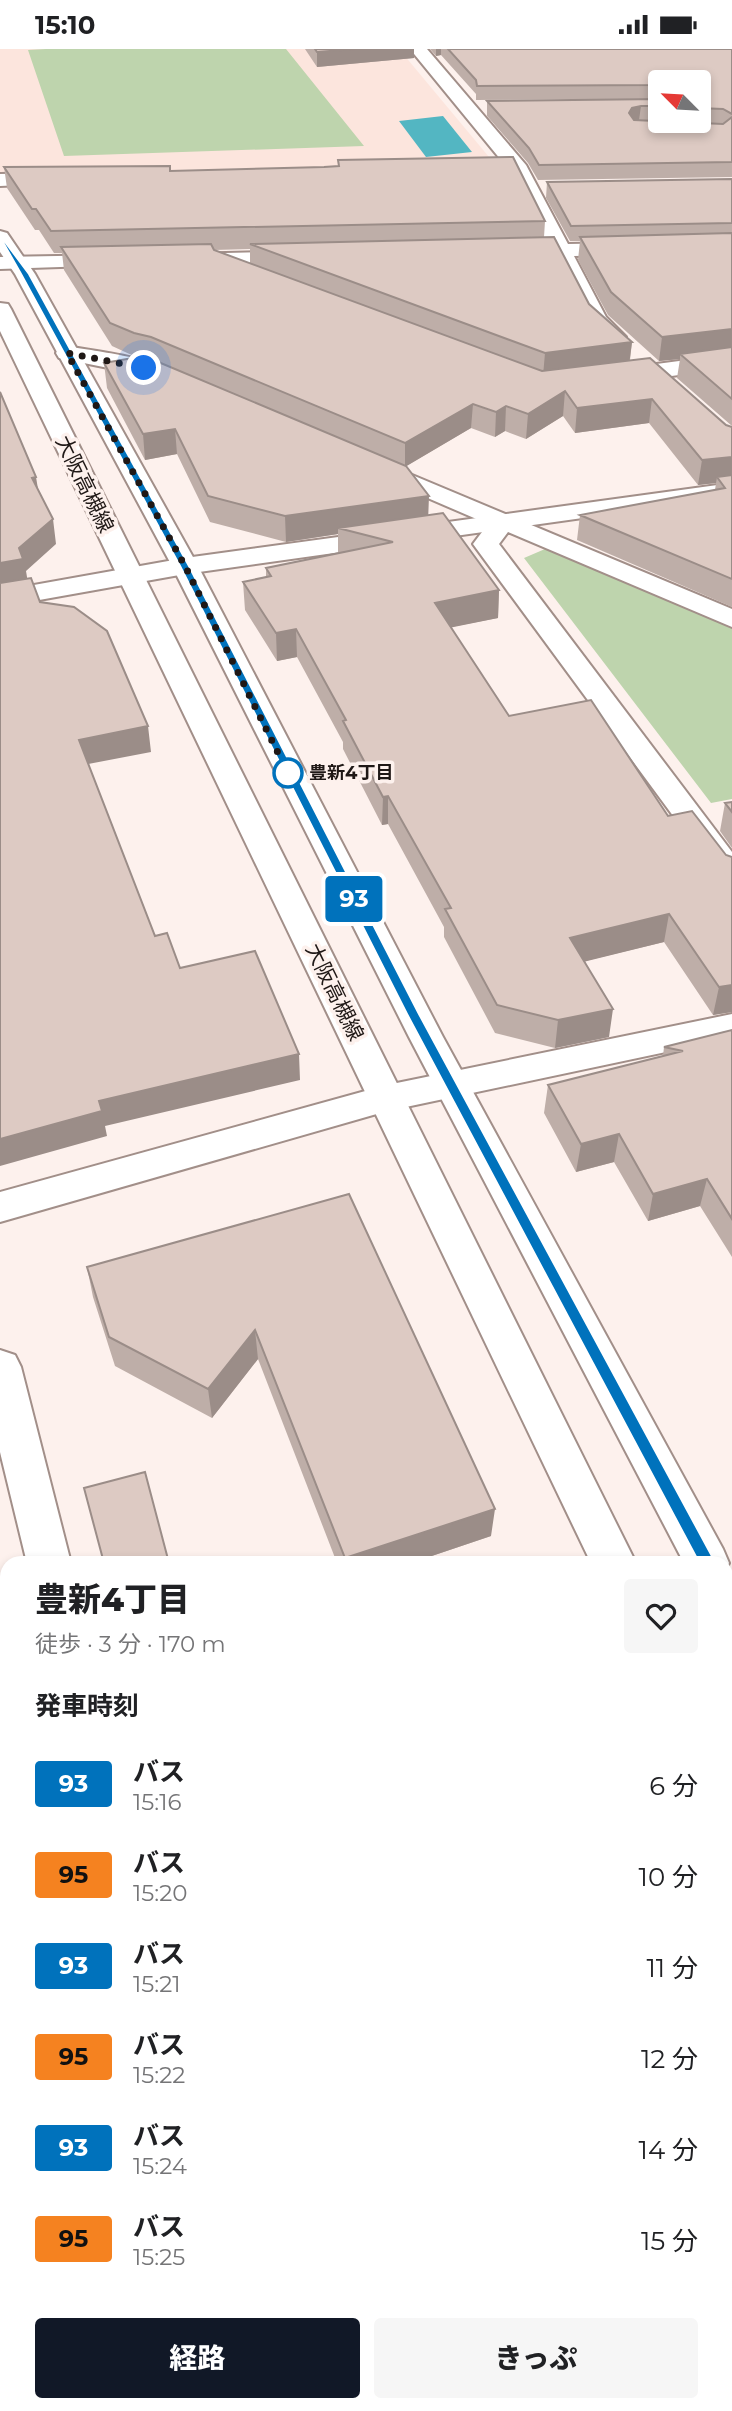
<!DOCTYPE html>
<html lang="ja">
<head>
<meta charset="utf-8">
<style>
	:root { --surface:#fff; --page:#f6f6f6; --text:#202124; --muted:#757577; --accent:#111827 }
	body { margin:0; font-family:Montserrat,"Noto Sans JP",sans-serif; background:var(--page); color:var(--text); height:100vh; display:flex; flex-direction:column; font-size:26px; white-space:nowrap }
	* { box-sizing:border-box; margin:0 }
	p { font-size:23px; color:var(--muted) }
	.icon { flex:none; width:38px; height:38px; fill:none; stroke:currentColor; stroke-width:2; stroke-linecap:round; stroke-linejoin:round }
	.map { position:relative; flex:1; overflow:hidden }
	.side { position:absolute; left:0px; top:1507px; width:733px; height:856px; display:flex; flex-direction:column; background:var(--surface); border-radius:21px 21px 0 0; box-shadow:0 4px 10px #0003 }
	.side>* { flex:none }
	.badge { padding:0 14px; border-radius:5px; font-size:24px; line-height:46px }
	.needle { width:46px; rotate:294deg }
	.buttons { position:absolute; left:648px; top:21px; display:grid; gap:14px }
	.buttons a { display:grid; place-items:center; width:63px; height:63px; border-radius:7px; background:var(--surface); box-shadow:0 4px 10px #0003; font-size:35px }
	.you { position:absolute; width:35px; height:35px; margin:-18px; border:5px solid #fff; border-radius:50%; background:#1a73e8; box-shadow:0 0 0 10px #1a73e833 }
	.map>.badge { position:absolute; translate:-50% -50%; box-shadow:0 0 0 4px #fff }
	h2 { padding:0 35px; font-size:26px; line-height:63px }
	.round { display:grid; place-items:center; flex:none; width:74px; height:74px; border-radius:7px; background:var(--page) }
	.headline { display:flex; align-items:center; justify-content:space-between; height:119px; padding:0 35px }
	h1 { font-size:33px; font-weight:800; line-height:52px }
	.action { display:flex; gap:14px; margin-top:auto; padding:14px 35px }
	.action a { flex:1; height:80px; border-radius:7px; background:var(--accent); color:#fff; font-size:28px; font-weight:800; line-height:80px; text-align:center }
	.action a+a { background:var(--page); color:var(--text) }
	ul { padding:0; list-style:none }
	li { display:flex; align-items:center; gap:21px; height:91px; padding:0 35px }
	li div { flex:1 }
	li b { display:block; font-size:26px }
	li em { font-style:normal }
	li .badge { min-width:77px; font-weight:700; text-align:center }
	.status { display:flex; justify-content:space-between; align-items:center; height:49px; padding:0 35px; background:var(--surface); direction:ltr }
	.status svg { height:19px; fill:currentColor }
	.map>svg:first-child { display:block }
</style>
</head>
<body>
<div class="status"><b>15:10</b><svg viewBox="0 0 49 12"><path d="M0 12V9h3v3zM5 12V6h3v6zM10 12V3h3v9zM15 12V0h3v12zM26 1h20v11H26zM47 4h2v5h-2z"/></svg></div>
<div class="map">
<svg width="732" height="2362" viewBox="0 0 732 2362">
	<rect width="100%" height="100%" fill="#fdf1ed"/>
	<!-- built -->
	<path fill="#fce5dd" d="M0,0H399L494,114L0,125Z"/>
	<!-- green -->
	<path fill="#bed4ad" d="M46,0H286L364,97L64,107L28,1Z
		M545,500L732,579V750L711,754L524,509Z"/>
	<!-- water -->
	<path fill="#53b6c2" d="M443,67L472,103L426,108L399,72Z"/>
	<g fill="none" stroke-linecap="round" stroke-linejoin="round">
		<defs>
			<path id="minor" d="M410,0H427L526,116L568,195L732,192V204L574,207L606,268L626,288L623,293C591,301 566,231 554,207L503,206L500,202L503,198L548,195L510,122Z
				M59,124L66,126L68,130L66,134L0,137V125Z
				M303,202L310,204L313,208L310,212L185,217L178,215L175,211L178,207L185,205Z
				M114,206L121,208L124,212L121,216L0,220V208Z
				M67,297C90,302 159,308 171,326L168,331L160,333L138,325L59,309L56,304L59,299Z
				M732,305V319L611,335L603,333L600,328L603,323L611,321Z
				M374,410L732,560V578L508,483L499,495L732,803V835L721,832L473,495L488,475L365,422L362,417L365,412Z
				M0,1301L15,1306L21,1318L71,1514H27L0,1403Z
				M7,1531V1573L0,1576V1534Z
				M252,2356H312L313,2362H253Z"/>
			<path id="tertiary" d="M732,434V448L185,525L0,558V542L185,509Z
				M732,965V989L387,1062L0,1173V1143L387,1036Z
				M732,2136V2192L726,2194V2138Z
				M117,2356H195L193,2362H115Z"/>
			<path id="primary" d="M0,182L7,184L35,225L198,517L443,988L723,1500L729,1514L726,1521V1514H684L409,988L172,517L15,225L0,203Z
				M0,254L8,255L11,260L636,1514H591L0,282Z
				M726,1528L732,1531V1581L726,1579Z
				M726,1720L732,1722V1780L726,1778Z"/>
		</defs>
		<!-- minor casing -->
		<use href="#minor" stroke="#a28f89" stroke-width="4"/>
		<!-- tertiary casing -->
		<use href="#tertiary" stroke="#a28f89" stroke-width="4"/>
		<!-- primary casing -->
		<use href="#primary" stroke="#a28f89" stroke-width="4"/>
		<!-- minor -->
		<use href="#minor" fill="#fff" fill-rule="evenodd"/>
		<!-- tertiary -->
		<use href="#tertiary" fill="#fff" fill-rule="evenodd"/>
		<!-- primary -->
		<use href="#primary" fill="#fff" fill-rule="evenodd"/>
	</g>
	<!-- wall -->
	<path fill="#beaea8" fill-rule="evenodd" d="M305,0H414V9L317,18Z
		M430,0H732V128L538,131L528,114L487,67V52L621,50L476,51V45L441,6L436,7ZM660,33H698V72H660Z
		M338,111L545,172L544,188L589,255L632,293L630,311L726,376L732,378V558L577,491L580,466L715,441L716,434L698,436L649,374L575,384L563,367L526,390L505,382L495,388L471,379L406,417L428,466L499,541L498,569L451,578L509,667L668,767L726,806L732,808V963L713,966L664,893L585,912L609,988L555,999L495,984L444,888V878L388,775L382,776L343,700V693L297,608L277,612L245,561L243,533L266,528V519L338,504V485L286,493L210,473L177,405L145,411L107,339L104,314L136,308L112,297L64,221L62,204H54L39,181H35L7,139L4,118L171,122L324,118L338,117ZM250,200V214L214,201Z
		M732,130V377L677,329L680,310L659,312L608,266L578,211L580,192H570L546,149L547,133Z
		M732,753V799L720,782L725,754Z
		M732,981V1208L700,1157L648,1172L614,1113L576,1123L544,1064L548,1036L663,1007L664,998Z
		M349,1145L491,1487L411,1514H337L258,1310L212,1369L115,1317L93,1248L87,1218Z
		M698,2356H726L732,2362H695L693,2358Z"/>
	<!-- shaded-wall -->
	<path fill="#9b8d88" d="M355,0H414V9L317,18V3Z
		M436,0H441V6L436,7Z
		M641,57L639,71L631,73L629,64L632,59Z
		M732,280V303L680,305V310L659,312L662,288Z
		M632,293L629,316L543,327L545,304Z
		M565,342L563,367L526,390L528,365Z
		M652,350L649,374L575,384L577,359Z
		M473,355L471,379L405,418V394Z
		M506,357L505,382L495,388L496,363Z
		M175,380L177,405L145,411L143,385Z
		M732,408V432L717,428L716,434L698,436L702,411Z
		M36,428L40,452L32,429Z
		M429,447L428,473L338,479V485L286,493L285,467Z
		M53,470L56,495L26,522L28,534L0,540V514L19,499Z
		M499,541L498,569L434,582L435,554Z
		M296,580L297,608L277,612L276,584Z
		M148,677L151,703L83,716L79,691Z
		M388,747V775L382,776L383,748Z
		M669,865L664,893L567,917L570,889Z
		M732,936V963L713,966L719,938Z
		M613,960L609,988L555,999L558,971Z
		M299,1005L300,1031L105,1077L107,1087L0,1117V1090L99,1052Z
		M619,1085L614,1113L576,1123L581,1095Z
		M707,1130L700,1157L648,1172L653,1145Z
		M255,1281L258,1310L212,1369L208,1340Z
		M495,1460L491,1487L411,1514H345V1509Z
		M0,1559L7,1579V1593Z
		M0,1774L7,1787V1789L0,1791Z
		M732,2037V2042L726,2044V2039Z
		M7,2265V2274L0,2277V2268Z"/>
	<!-- building -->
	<path fill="#ddcac3" stroke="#9b8d88" stroke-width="2" d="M315,0H355L317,3Z
		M448,0H732V65L723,60L698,59V33H660V36L477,37L476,31Z
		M660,50V57H641L632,59L629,64L634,71L723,75L732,68V113L539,116L529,99L487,52Z
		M513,108L545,172L51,182L36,160H32L4,118L170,117V122L324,118L339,117L338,111Z
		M732,130V174L571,177L547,133Z
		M732,184V280L662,288L611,243L580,188Z
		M554,188L589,255L632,293L545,304L250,195Z
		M211,195L214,201L542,322L650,309L726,376L732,378V408L702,411L652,350L577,359L565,342L528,365L506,357L496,363L473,355L405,394L151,288L134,284L110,274L61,198Z
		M732,298V350L680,305Z
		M144,307L406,417L429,447L285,467L208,447L175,380L143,385L104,314Z
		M0,343L36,428L32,429L53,470L19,499L23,510L0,514Z
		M732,426V530L580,466L725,439L717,428Z
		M443,464L499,541L435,554L509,667L591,651L668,767L692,762L726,806L732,808V936L719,938L669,865L570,889L613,960L558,971L497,956L445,860L451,859L388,747L383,748L343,672L346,671L296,580L276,584L243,533L271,527L266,519L393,493L338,479Z
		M31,529L40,553L74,558L107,582L148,677L79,691L155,887L167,884L180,919L255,902L299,1005L99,1052L102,1062L0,1090V534Z
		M732,753V763L725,754Z
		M732,981V1170L707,1130L653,1145L619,1085L581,1095L548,1036L683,1002L664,998Z
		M349,1145L495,1460L345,1509L255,1281L208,1340L109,1288L87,1218Z
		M145,1423L169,1514H104L84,1439Z
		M0,1559L7,1593V2265L0,2268V1828L3,1827V1776L0,1774Z
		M726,1996L732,2010V2037L726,2039Z
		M732,2339V2362H707L705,2356H726V2341Z"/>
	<!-- line -->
	<path fill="#0072bc" stroke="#fff" stroke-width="2" d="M0,186L29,225L189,517L419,965L713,1509L715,1514L713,1519H702L407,965L180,517L21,225L0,188Z"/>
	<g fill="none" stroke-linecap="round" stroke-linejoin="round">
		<!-- walk -->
		<path stroke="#1f1816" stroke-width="7" stroke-dasharray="0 12.6" d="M144,319L67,304L185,517L292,732L288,724"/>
	</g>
	<!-- markers -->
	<circle fill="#fff" stroke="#0072bc" stroke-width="3.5" cx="288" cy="724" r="14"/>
	<g text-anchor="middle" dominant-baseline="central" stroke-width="7" stroke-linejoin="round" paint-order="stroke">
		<!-- far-stop labels -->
		<g font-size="18" font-weight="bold" fill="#1f1816" stroke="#fdf1ed" text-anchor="start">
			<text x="309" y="724">豊新4丁目</text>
		</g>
		<!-- street labels -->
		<g font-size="21" fill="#1f1816" stroke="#fdf1ed">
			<text transform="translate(85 435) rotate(64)">大阪高槻線</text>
			<text transform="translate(335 943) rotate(64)">大阪高槻線</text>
		</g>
	</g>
</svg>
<div class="buttons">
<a><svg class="needle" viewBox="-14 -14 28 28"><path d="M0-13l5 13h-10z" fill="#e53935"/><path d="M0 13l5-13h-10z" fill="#757577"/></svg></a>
</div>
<div class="you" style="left:144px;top:319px"></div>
<b class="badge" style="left:354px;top:850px;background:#0072bc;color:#fff">93</b>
<section class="side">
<div class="headline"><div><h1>豊新4丁目</h1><p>徒歩 · 3 分 · 170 m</p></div><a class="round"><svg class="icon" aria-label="heart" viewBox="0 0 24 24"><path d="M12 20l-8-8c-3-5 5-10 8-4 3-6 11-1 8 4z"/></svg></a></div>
<h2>発車時刻</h2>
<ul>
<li><span class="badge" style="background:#0072bc;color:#fff">93</span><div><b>バス</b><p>15:16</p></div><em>6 分</em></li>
<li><span class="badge" style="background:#f58220;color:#111">95</span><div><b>バス</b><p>15:20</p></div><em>10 分</em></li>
<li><span class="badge" style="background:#0072bc;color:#fff">93</span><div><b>バス</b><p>15:21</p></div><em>11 分</em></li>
<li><span class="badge" style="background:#f58220;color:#111">95</span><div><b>バス</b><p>15:22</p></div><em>12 分</em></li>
<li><span class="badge" style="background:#0072bc;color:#fff">93</span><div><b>バス</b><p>15:24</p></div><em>14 分</em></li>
<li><span class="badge" style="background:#f58220;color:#111">95</span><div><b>バス</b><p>15:25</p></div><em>15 分</em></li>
</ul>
<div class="action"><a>経路</a><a>きっぷ</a></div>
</section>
</div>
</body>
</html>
